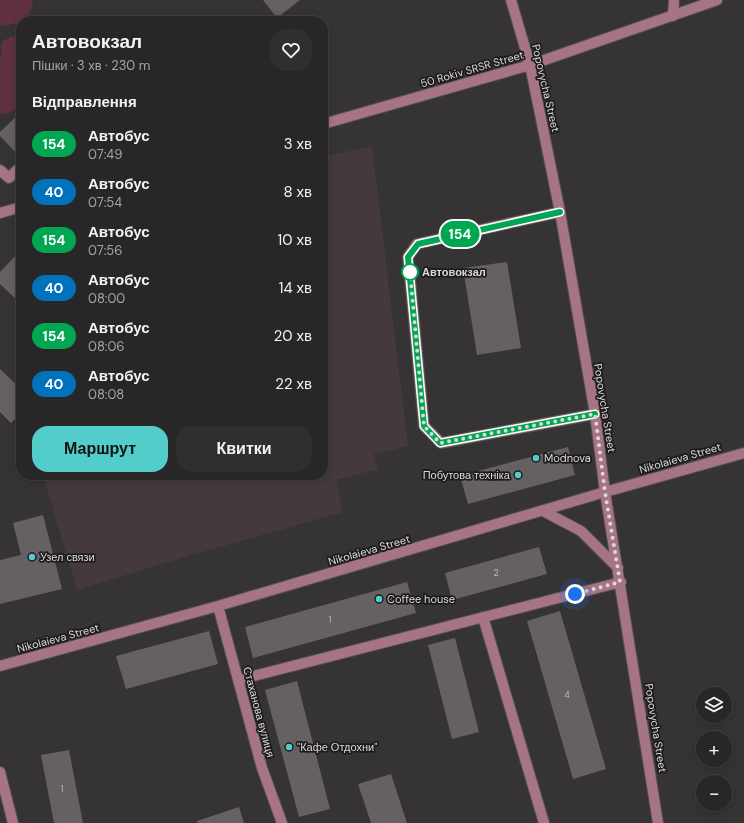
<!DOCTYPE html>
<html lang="uk">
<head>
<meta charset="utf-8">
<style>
	:root { --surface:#282627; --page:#302e2f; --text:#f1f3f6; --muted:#a5a5a7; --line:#444344; --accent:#53cdcb }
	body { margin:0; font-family:"DM Sans",sans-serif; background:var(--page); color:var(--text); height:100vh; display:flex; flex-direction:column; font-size:15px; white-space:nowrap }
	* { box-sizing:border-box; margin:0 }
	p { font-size:13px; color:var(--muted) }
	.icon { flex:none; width:22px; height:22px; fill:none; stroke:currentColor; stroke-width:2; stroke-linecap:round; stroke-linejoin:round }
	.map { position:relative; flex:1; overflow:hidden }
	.panel { position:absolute; left:16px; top:16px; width:312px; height:464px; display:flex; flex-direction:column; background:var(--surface); border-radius:16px; box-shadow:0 2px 10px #0003,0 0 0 1px var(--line) }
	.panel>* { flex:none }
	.badge { padding:0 8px; border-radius:13px; font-size:14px; line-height:26px }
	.tools { position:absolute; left:696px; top:687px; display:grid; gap:8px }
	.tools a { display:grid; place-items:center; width:36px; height:36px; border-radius:50%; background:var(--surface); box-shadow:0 2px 10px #0003,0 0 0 1px var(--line); font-size:20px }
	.you { position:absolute; width:20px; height:20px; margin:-10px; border:3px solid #fff; border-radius:50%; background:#1a73e8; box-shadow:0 0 0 6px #1a73e833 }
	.map>.badge { position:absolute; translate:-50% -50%; box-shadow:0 0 0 2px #fff }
	h2 { padding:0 16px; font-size:15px; line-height:36px }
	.round { display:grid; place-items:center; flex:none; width:42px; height:42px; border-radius:16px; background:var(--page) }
	.overview { display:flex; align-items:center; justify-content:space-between; height:68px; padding:0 16px }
	h1 { font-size:19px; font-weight:800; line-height:30px }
	.button { display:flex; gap:8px; margin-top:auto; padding:8px 16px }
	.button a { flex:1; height:46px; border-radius:16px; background:var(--accent); color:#111; font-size:16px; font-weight:800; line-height:46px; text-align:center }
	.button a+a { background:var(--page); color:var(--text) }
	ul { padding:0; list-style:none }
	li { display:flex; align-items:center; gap:12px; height:48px; padding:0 16px }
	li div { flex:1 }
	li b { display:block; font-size:15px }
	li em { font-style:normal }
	li .badge { min-width:44px; font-weight:700; text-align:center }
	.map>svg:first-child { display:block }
</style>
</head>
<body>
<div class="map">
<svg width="744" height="823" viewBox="0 0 744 823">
	<rect width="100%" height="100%" fill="#363334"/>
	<!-- built -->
	<path fill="#443a3d" d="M372,146L408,446L374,454L378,469L336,480L343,512L181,558L77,590L43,475H323V157Z"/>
	<!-- green -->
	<path fill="#603142" d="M0,0H33C30,23 19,23 0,26Z
		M12,36L21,37V104C14,110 10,114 0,114V56L2,55L1,45L3,41Z"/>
	<!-- building -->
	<path fill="#656162" d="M263,0H300L277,18Z
		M21,112V158L0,136V132Z
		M21,250V304L0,284V272Z
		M507,262L521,348L477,355L463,268Z
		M0,369L21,389V413L11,423L0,412Z
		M568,447L575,475L468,504L460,476Z
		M43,515L62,589L0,604V560L21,555L13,523Z
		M539,547L547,574L452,600L445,573Z
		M407,582L416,613L253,658L245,627Z
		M560,611L606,769L573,779L527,621Z
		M209,631L218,664L126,689L116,656Z
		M455,638L479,732L452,739L428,645Z
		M297,681L330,809L299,817L265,690Z
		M69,750L83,823H54L41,755Z
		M391,774L407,823H371L358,784Z
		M239,807L244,823H198L197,821Z"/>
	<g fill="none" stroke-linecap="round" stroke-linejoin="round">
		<defs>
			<path id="minor" d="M511,0L530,65L560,212L595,414L605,492L658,823
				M673,16L674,0
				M323,124L530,65L717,0
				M0,170L9,178L21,166
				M560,212L417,244L408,257L424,426L441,443L595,414
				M0,213L21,207
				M543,511L581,531L618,568
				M218,606L262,768L282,823
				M483,617L544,823
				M0,666L218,606L605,492L744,453
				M238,680L621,582
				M0,772L13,823"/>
		</defs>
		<!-- minor casing -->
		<use href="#minor" stroke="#545152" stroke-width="12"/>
		<!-- minor -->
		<use href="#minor" stroke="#a67485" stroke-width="10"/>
	</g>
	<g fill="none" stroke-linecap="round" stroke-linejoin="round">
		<defs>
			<path id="line" d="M560,212L418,244L408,257L424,426L440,443L595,414"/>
		</defs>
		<!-- line casing -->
		<use href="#line" stroke="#fff" stroke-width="9"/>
		<!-- line -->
		<use href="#line" stroke="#00a651" stroke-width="6"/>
		<!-- walk -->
		<path stroke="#dbd9da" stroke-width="4" stroke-dasharray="0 7.2" d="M410,272L424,426L440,443L595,414L605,492L620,582L575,594"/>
	</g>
	<!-- markers -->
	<circle fill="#fff" stroke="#00a651" stroke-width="2" cx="410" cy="272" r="8"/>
	<g fill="#53cdcb" stroke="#1d1b1b" stroke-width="1.5">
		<circle cx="536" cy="458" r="4"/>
		<circle cx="518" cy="475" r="4"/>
		<circle cx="32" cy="557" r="4"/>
		<circle cx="379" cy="599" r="4"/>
		<circle cx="289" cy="747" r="4"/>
	</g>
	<g text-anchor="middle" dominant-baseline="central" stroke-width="3.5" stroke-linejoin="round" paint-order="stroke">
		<!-- number labels -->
		<g font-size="9" fill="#bebbbc">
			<text x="496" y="573">2</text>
			<text x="330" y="620">1</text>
			<text x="567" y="695">4</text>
			<text x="62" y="789">1</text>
		</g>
		<!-- street labels -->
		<g font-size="11" fill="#dbd9da" stroke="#1d1b1b">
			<text transform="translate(472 69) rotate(-16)">50 Rokiv SRSR Street</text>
			<text transform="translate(546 88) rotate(77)">Popovycha Street</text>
			<text transform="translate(605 408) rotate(81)">Popovycha Street</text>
			<text transform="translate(680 458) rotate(-16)">Nikolaieva Street</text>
			<text transform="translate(369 550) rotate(-16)">Nikolaieva Street</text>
			<text transform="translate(58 638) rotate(-15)">Nikolaieva Street</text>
			<text transform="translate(259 712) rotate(75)">Стаханова вулиця</text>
			<text transform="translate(656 728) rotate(81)">Popovycha Street</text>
		</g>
		<!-- stop labels -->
		<g font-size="11" font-weight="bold" fill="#dbd9da" stroke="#1d1b1b" text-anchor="start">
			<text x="422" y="272">Автовокзал</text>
		</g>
		<!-- poi labels -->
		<g font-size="11" fill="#dbd9da" stroke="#1d1b1b" text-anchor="start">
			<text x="544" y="458">Modnova</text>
			<text x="510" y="475" text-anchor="end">Побутова техніка</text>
			<text x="40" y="557">Узел связи</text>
			<text x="387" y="599">Coffee house</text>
			<text x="297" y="747">"Кафе Отдохни"</text>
		</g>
	</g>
</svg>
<div class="tools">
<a><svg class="icon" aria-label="layers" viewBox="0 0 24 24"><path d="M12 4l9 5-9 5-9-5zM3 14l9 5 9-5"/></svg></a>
<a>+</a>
<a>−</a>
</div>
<div class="you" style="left:575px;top:594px"></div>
<b class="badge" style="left:460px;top:234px;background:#00a651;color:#fff">154</b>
<section class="panel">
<div class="overview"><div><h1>Автовокзал</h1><p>Пішки · 3 хв · 230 m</p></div><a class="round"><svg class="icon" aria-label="heart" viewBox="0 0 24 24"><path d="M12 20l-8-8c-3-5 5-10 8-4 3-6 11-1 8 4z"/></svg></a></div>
<h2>Відправлення</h2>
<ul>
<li><span class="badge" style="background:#00a651;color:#fff">154</span><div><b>Автобус</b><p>07:49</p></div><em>3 хв</em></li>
<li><span class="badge" style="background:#0072bc;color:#fff">40</span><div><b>Автобус</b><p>07:54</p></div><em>8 хв</em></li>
<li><span class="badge" style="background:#00a651;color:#fff">154</span><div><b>Автобус</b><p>07:56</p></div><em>10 хв</em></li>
<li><span class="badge" style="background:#0072bc;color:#fff">40</span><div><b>Автобус</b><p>08:00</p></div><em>14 хв</em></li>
<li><span class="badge" style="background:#00a651;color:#fff">154</span><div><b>Автобус</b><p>08:06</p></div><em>20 хв</em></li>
<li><span class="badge" style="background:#0072bc;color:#fff">40</span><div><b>Автобус</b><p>08:08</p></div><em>22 хв</em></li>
</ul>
<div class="button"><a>Маршрут</a><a>Квитки</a></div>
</section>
</div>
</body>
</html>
